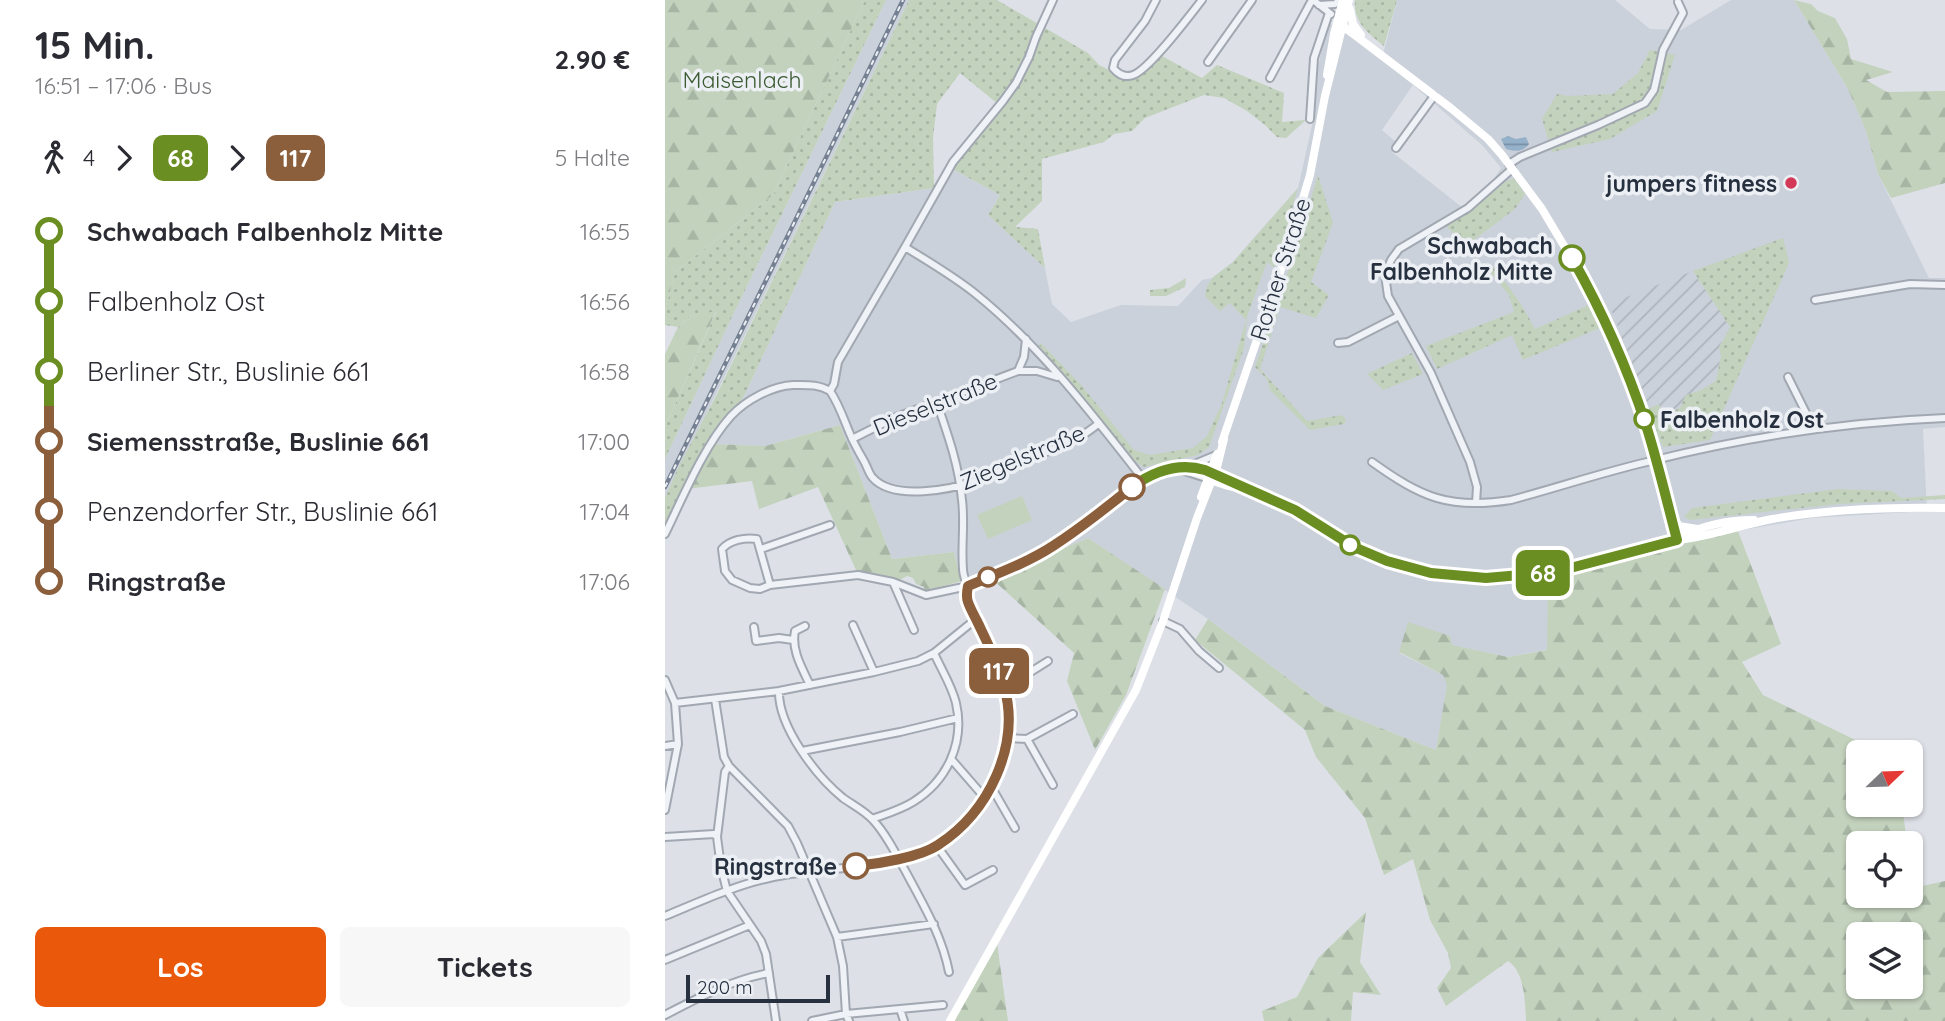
<!DOCTYPE html>
<html lang="de">
<head>
<meta charset="utf-8">
<style>
	:root { --surface:#fff; --page:#f7f7f7; --text:#2b2b33; --muted:#7c7c81; --accent:#ea580c }
	body { margin:0; font-family:Quicksand,sans-serif; background:var(--page); color:var(--text); height:100vh; display:flex; flex-direction:column; font-size:26px; white-space:nowrap }
	* { box-sizing:border-box; margin:0 }
	p { font-size:23px; color:var(--muted) }
	.icon { flex:none; width:38px; height:38px; fill:none; stroke:currentColor; stroke-width:2; stroke-linecap:round; stroke-linejoin:round }
	.map { position:relative; flex:1; overflow:hidden }
	.side { display:flex; flex-direction:column; background:var(--surface); width:665px }
	.side>* { flex:none }
	.badge { padding:0 14px; border-radius:10px; font-size:24px; line-height:46px }
	.needle { width:46px; rotate:67deg }
	.fabs { position:absolute; left:1181px; top:740px; display:grid; gap:14px }
	.fabs a { display:grid; place-items:center; width:77px; height:77px; border-radius:10px; background:var(--surface); box-shadow:0 2px 5px #0004; font-size:35px }
	.scale { position:absolute; left:21px; bottom:18px; width:144px; box-sizing:border-box; padding-left:7px; border:4px solid #26303f; border-top:0; font-size:19px; line-height:24px; white-space:nowrap; color:#26303f; -webkit-text-stroke:5px #ecf0f5; paint-order:stroke }
	.map>.badge { position:absolute; translate:-50% -50%; box-shadow:0 0 0 4px #fff }
	.legs { display:flex; align-items:center; gap:10px; height:77px; padding:0 35px; font-size:23px }
	.legs p { margin-inline-start:auto }
	.overview { display:flex; align-items:center; justify-content:space-between; height:119px; padding:0 35px }
	h1 { font-size:38px; font-weight:800; line-height:52px }
	.cta { display:flex; gap:14px; margin-top:auto; padding:14px 35px }
	.cta a { flex:1; height:80px; border-radius:10px; background:var(--accent); color:#fff; font-size:28px; font-weight:800; line-height:80px; text-align:center }
	.cta a+a { background:var(--page); color:var(--text) }
	ul { padding:0 35px; list-style:none }
	li { display:flex; align-items:center; gap:24px; height:70px; font-size:26px }
	li i { display:grid; place-items:center; width:10px; height:100%; margin:0 9px; background:currentColor }
	li i::after { content:''; width:18px; height:18px; margin:-9px; border:5px solid; border-radius:50%; background:var(--surface) }
	li p { margin-inline-start:auto }
	li:first-child i { background:linear-gradient(#0000 50%,currentColor 0) }
	li:last-child i { background:linear-gradient(currentColor 50%,#0000 0) }
	main { display:flex; flex:1; min-height:0 }
	.map>svg:first-child { display:block }
</style>
</head>
<body>
<main>
<section class="side">
<div class="overview"><div><h1>15 Min.</h1><p>16:51 – 17:06 · Bus</p></div><b>2.90 €</b></div>
<div class="legs"><svg class="icon" aria-label="walk" viewBox="0 0 24 24"><circle cx="13" cy="4" r="2"/><path d="M13 8l-2 6 4 7M11 14l-3 7M7 12l3-4h3l4 4"/></svg>4<svg class="icon" aria-label="forward" viewBox="0 0 24 24"><path d="M9 5l7 7-7 7"/></svg><b class="badge" style="background:#6b8e23;color:#fff">68</b><svg class="icon" aria-label="forward" viewBox="0 0 24 24"><path d="M9 5l7 7-7 7"/></svg><b class="badge" style="background:#8b5e3c;color:#fff">117</b><p>5 Halte</p></div>
<ul>
<li><i style="color:#6b8e23"></i><b>Schwabach Falbenholz Mitte</b><p>16:55</p></li>
<li><i style="color:#6b8e23"></i><span>Falbenholz Ost</span><p>16:56</p></li>
<li><i style="color:#6b8e23"></i><span>Berliner Str., Buslinie 661</span><p>16:58</p></li>
<li><i style="color:#8b5e3c"></i><b>Siemensstraße, Buslinie 661</b><p>17:00</p></li>
<li><i style="color:#8b5e3c"></i><span>Penzendorfer Str., Buslinie 661</span><p>17:04</p></li>
<li><i style="color:#8b5e3c"></i><b>Ringstraße</b><p>17:06</p></li>
</ul>
<div class="cta"><a>Los</a><a>Tickets</a></div>
</section>
<div class="map">
<svg width="1280" height="1021" viewBox="0 0 1280 1021">
	<defs>
		<pattern id="industrial-furrows" width="10" height="10" patternUnits="userSpaceOnUse" patternTransform="scale(1.75)"><rect width="10" height="10" fill="#cbd1da"/><path d="M-1 1l2-2M0 10L10 0M9 11l2-2" fill="none" stroke="#aeb4bc"/></pattern>
		<pattern id="grass-dots" width="8" height="8" patternUnits="userSpaceOnUse" patternTransform="scale(1.75)"><rect width="8" height="8" fill="#c3d2bd"/><path d="M2 2h.1M6 6h.1" fill="none" stroke="#a7b5a4" stroke-width="1.8" stroke-linecap="round"/></pattern>
		<pattern id="forest-firs" width="22" height="20" patternUnits="userSpaceOnUse" patternTransform="scale(1.75)"><rect width="22" height="20" fill="#c3d2bd"/><path d="M5 1l3.5 6h-7zM16 11l3.5 6h-7z" fill="#a7b5a4"/></pattern>
		<pattern id="water-rules" width="6" height="5" patternUnits="userSpaceOnUse" patternTransform="scale(1.75)"><rect width="6" height="5" fill="#95b1ca"/><path d="M0 2.5h6" fill="none" stroke="#7990a5"/></pattern>
	</defs>
	<rect width="100%" height="100%" fill="#dde1e7"/>
	<!-- built -->
	<path fill="#cbd1da" fill-rule="evenodd" d="M221,0H244L0,498V459L66,319Z
		M732,0H950L985,29L1016,30L1066,0H1129L1183,89L1201,131L1213,174L1264,278H1280V427L1258,429L1262,511L1147,518L1073,531L1010,544L959,559L885,649L843,657L786,645L734,653L778,675L783,685L771,750L660,706L543,619L423,538L327,579L296,581L289,552L227,559L175,425L100,446L46,444L79,396L170,202L269,188L282,166L335,195L323,215L380,268L387,304L406,322L456,305L513,306L537,280L547,278L568,262L633,188L648,121L641,120L663,22L717,58ZM748,85L818,146L836,168L826,184L798,208L727,152L731,142L717,130Z"/>
	<!-- industrial -->
	<path fill="url(#industrial-furrows)" d="M1028,271L1065,327L1054,347L1056,356L1051,381L1034,391L1021,395L1015,408L998,417L994,405L984,408L944,304Z"/>
	<!-- grass -->
	<path fill="url(#grass-dots)" d="M200,0H221L66,319L0,459V427L51,312L26,316L13,327L0,325V310L10,272L108,195Z
		M244,0H332L423,53L434,65L464,80L475,75L497,56L537,78L552,65L619,93L617,122L641,120L621,138L612,137L600,125L582,111L559,98L539,95L480,118L467,131L449,134L439,142L377,159V201L350,227L373,229L380,268L323,215L335,195L282,166L333,104L295,73L272,104L268,138L269,188L170,202L79,396L46,444L22,489L0,523V498L14,466L52,394Z
		M690,0H732L719,46C703,33 688,22 690,0Z
		M985,50L1010,55L992,111L945,139L887,152L877,119L892,94L903,96L948,94L973,73Z
		M653,175L668,223L646,282L664,295L651,318L615,307L595,369L642,421L677,415L681,420L679,424L645,430L605,390L602,379L590,367L632,245Z
		M849,178L860,194L850,209L801,246L781,226L800,215L840,182Z
		M633,188L610,268L602,262L582,317L579,348L544,447L533,455L479,467L471,462L374,345L376,343L417,386L469,450L485,455L528,448L542,436L557,403L581,320L565,303L555,311L540,296L542,287L547,278L568,262Z
		M1118,238L1124,263L1045,440L998,447L983,409L994,404L998,416L1015,408L1021,395L1034,391L1051,381L1056,356L1054,348L1065,327L1028,271Z
		M827,265C844,286 858,305 870,329L926,304L935,328L858,360L847,335L772,369L761,346L849,312L844,295L822,268Z
		M521,278L520,287L501,296H485V290L504,288Z
		M747,353L758,374L718,390L702,374Z
		M1173,489L1227,491L1236,498L1280,495V499L1174,504L1025,520L1019,517L1027,508Z"/>
	<!-- forest -->
	<path fill="url(#forest-firs)" fill-rule="evenodd" d="M0,0H200L108,195L10,272L0,310Z
		M1129,0L1146,4L1153,11L1170,18L1182,39L1186,59L1228,72L1201,80L1222,92L1280,91V183L1226,198L1213,174L1201,131L1183,89Z
		M51,311L0,427V354L13,327L26,316Z
		M175,425L227,559L289,552L296,581L260,592L259,587L251,584L248,578L242,576L233,581L191,570L153,487L94,509L87,481L22,489L46,444L100,446Z
		M1073,531L1116,644L1077,662L1098,695L1215,752H1194L1193,794L1191,799L1193,800L1194,805H1237L1242,843L1194,844V896H1246V877L1248,888L1280,881V1021H861C860,1002 860,972 843,961L781,1006L772,988L786,968L783,953L765,920L748,859L719,875L700,818L651,757L640,730L530,640L543,619L660,706L771,750L782,685L778,675L734,652L743,622L785,636L787,645L843,657L882,650L883,577L1010,544ZM1194,934H1246V987H1194Z
		M423,538L500,589L461,695L430,750L402,681L409,653L327,579Z
		M701,912L695,962L716,995L688,992L686,1021H599L597,1011L632,997L653,958Z
		M332,943L343,1021H287Z"/>
	<!-- garden -->
	<path fill="#c3d2bd" d="M357,496L367,520L323,539L312,515Z"/>
	<!-- water -->
	<path fill="url(#water-rules)" d="M843,136L851,139L861,137L864,144C858,152 850,152 841,149L836,139Z"/>
	<g fill="none" stroke-linecap="round" stroke-linejoin="round">
		<defs>
			<path id="street" d="M388,0L371,37L364,57L351,83L338,101L288,162L240,247L173,362L169,384L165,391C174,404 179,420 185,434C189,444 195,454 200,463C202,467 204,473 207,477C228,502 288,489 314,480C331,474 347,466 364,459C388,449 414,441 434,423
				M491,0L480,21L450,60L448,68C453,74 460,78 468,75C484,70 525,15 537,0
				M648,0L666,14
				M654,5L670,4L675,0
				M543,62L587,0
				M605,78L647,0
				M645,119L649,58L664,13
				M731,148L769,96
				M844,164L855,157L933,125L980,103L989,90L998,50L1018,13L1013,2
				M240,247C264,262 290,277 312,295C376,347 427,414 478,479
				M1150,300L1245,284L1280,285
				M673,343L683,342L734,316
				M353,371H372L392,377
				M1123,377L1149,429
				M187,439L229,418L353,371L359,357L361,339
				M707,462C756,497 784,510 846,500C894,487 942,471 990,460C1086,436 1182,422 1280,418
				M527,465L551,455
				M510,468L541,478
				M811,503L812,487L805,462L766,373L723,296L720,275L726,260L734,249L803,208L847,169
				M0,534C18,497 39,446 66,416C81,400 107,386 128,385C142,385 153,384 165,391
				M96,549L165,525
				M228,582L249,630
				M105,585L92,539C80,537 65,540 57,549L60,571L67,580L85,588L95,589L105,585L193,575L228,582L261,595L303,586L351,566L386,548L431,516L478,479L495,471L525,466L544,471
				M498,621L515,629L534,651L554,668
				M188,625L209,672
				M140,626L130,631C126,650 137,668 145,685
				M89,627L91,641L114,638L128,640
				M0,680L10,703L114,691L209,672L253,661L269,653L311,619
				M340,688L383,661
				M114,691C113,726 151,776 178,798C188,805 200,811 208,820C222,835 232,856 242,874C259,906 277,936 284,972
				M50,699L59,757L64,766L123,826L132,843L172,937L178,966L181,1014L184,1021
				M342,738L362,739L408,714
				M362,739L388,785
				M0,746L13,744
				M137,751L235,732L293,718
				M287,760L320,798
				M327,788L350,828
				M0,810L13,744L10,703
				M207,819C221,814 235,810 248,802C282,781 300,743 291,703C287,686 276,669 269,653
				M0,837L49,834L52,837L56,867L62,891L96,941L101,954L111,1021
				M52,837L60,772L64,766
				M272,846L300,885L328,870
				M0,916C34,902 68,886 104,878C159,866 219,871 270,847C284,840 303,820 313,807C333,781 344,747 343,713C343,682 326,652 313,624C310,616 304,608 302,600C302,596 303,593 302,589C302,582 298,576 298,569C296,546 300,523 297,500C294,466 283,435 272,403
				M172,937L269,924
				M0,960L85,925
				M235,1009L239,1021
				M0,1015C33,998 66,980 104,973
				M147,1021L181,1014L278,1005"/>
		</defs>
		<!-- street casing -->
		<use href="#street" stroke="#a2a8b1" stroke-width="10"/>
		<!-- street -->
		<use href="#street" stroke="#eff2f6" stroke-width="6"/>
		<!-- secondary -->
		<path stroke="#fff" stroke-width="8" d="M685,9L688,24L696,35
			M673,21L678,26L787,109L823,139L837,155L877,209L929,296L947,338L982,429L1012,540
			M662,75L669,34L678,0
			M557,442L622,252L645,175L660,96L684,0
			M544,471L630,510L689,547L722,561L767,573L821,578L890,572L1012,540C1045,537 1075,525 1107,519C1165,509 1222,507 1280,508
			M545,480L560,485L573,488
			M536,497L552,454
			M1008,517L1014,526L1032,529
			M1014,538C1036,525 1065,520 1089,520
			M285,1021L471,690L498,621L532,518L552,467L559,439"/>
		<defs>
			<path id="rail" d="M0,487L238,0"/>
		</defs>
		<!-- rail casing -->
		<use href="#rail" stroke="#758192" stroke-width="4.5"/>
		<!-- rail -->
		<use href="#rail" stroke="#ecf0f5" stroke-width="2" stroke-dasharray="5" stroke-linecap="butt"/>
	</g>
	<g fill="none" stroke-linecap="round" stroke-linejoin="round">
		<defs>
			<path id="line-1" d="M467,487C489,471 513,462 540,470L630,510L689,547L722,561L766,573L821,578L890,572L1012,540C1002,502 993,463 981,425C962,367 937,311 907,258"/>
			<path id="line-2" d="M191,866C213,864 255,857 273,845C324,812 356,745 339,686C333,663 322,642 312,621C309,615 305,608 303,602C301,597 302,591 303,586C331,574 362,563 388,546C416,528 441,508 467,487"/>
		</defs>
		<!-- line-1 casing -->
		<use href="#line-1" stroke="#fff" stroke-width="16"/>
		<!-- line-2 casing -->
		<use href="#line-2" stroke="#fff" stroke-width="16"/>
		<!-- line-1 -->
		<use href="#line-1" stroke="#6b8e23" stroke-width="10"/>
		<!-- line-2 -->
		<use href="#line-2" stroke="#8b5e3c" stroke-width="10"/>
	</g>
	<!-- markers -->
	<circle fill="#d43a58" stroke="#ecf0f5" stroke-width="2.5" cx="1126" cy="183" r="7"/>
	<g fill="#fff" stroke="#6b8e23" stroke-width="3.5">
		<circle cx="907" cy="258" r="12"/>
		<circle cx="979" cy="419" r="9"/>
		<circle cx="685" cy="545" r="9"/>
	</g>
	<g fill="#fff" stroke="#8b5e3c" stroke-width="3.5">
		<circle cx="467" cy="487" r="12"/>
		<circle cx="323" cy="577" r="9"/>
		<circle cx="191" cy="866" r="12"/>
	</g>
	<g text-anchor="middle" dominant-baseline="central" stroke-width="7" stroke-linejoin="round" paint-order="stroke">
		<!-- park labels -->
		<g font-size="23" fill="#3c5b32" stroke="#ecf0f5">
			<text x="77" y="79">Maisenlach</text>
		</g>
		<!-- poi labels -->
		<g font-size="23" font-weight="bold" fill="#26303f" stroke="#ecf0f5" text-anchor="end">
			<text x="1112" y="183">jumpers fitness</text>
		</g>
		<!-- stop labels -->
		<g font-size="23" font-weight="bold" fill="#26303f" stroke="#ecf0f5" text-anchor="end">
			<text x="888" y="245">Schwabach<tspan x="888" dy="26">Falbenholz Mitte</tspan></text>
			<text x="995" y="419" text-anchor="start">Falbenholz Ost</text>
			<text x="172" y="866">Ringstraße</text>
		</g>
		<!-- street labels -->
		<g font-size="23" fill="#26303f" stroke="#ecf0f5">
			<text transform="translate(615 269) rotate(-72)">Rother Straße</text>
			<text transform="translate(270 404) rotate(-22)">Dieselstraße</text>
			<text transform="translate(357 457) rotate(-23)">Ziegelstraße</text>
		</g>
	</g>
</svg>
<div class="fabs">
<a><svg class="needle" viewBox="-14 -14 28 28"><path d="M0-13l5 13h-10z" fill="#e53935"/><path d="M0 13l5-13h-10z" fill="#7c7c81"/></svg></a>
<a><svg class="icon" aria-label="locate" viewBox="0 0 24 24"><circle cx="12" cy="12" r="6"/><path d="M12 2v4M12 18v4M2 12h4M18 12h4"/></svg></a>
<a><svg class="icon" aria-label="layers" viewBox="0 0 24 24"><path d="M12 4l9 5-9 5-9-5zM3 14l9 5 9-5"/></svg></a>
</div>
<div class="scale">200 m</div>
<b class="badge" style="left:878px;top:573px;background:#6b8e23;color:#fff">68</b>
<b class="badge" style="left:334px;top:671px;background:#8b5e3c;color:#fff">117</b>
</div>
</main>
</body>
</html>
